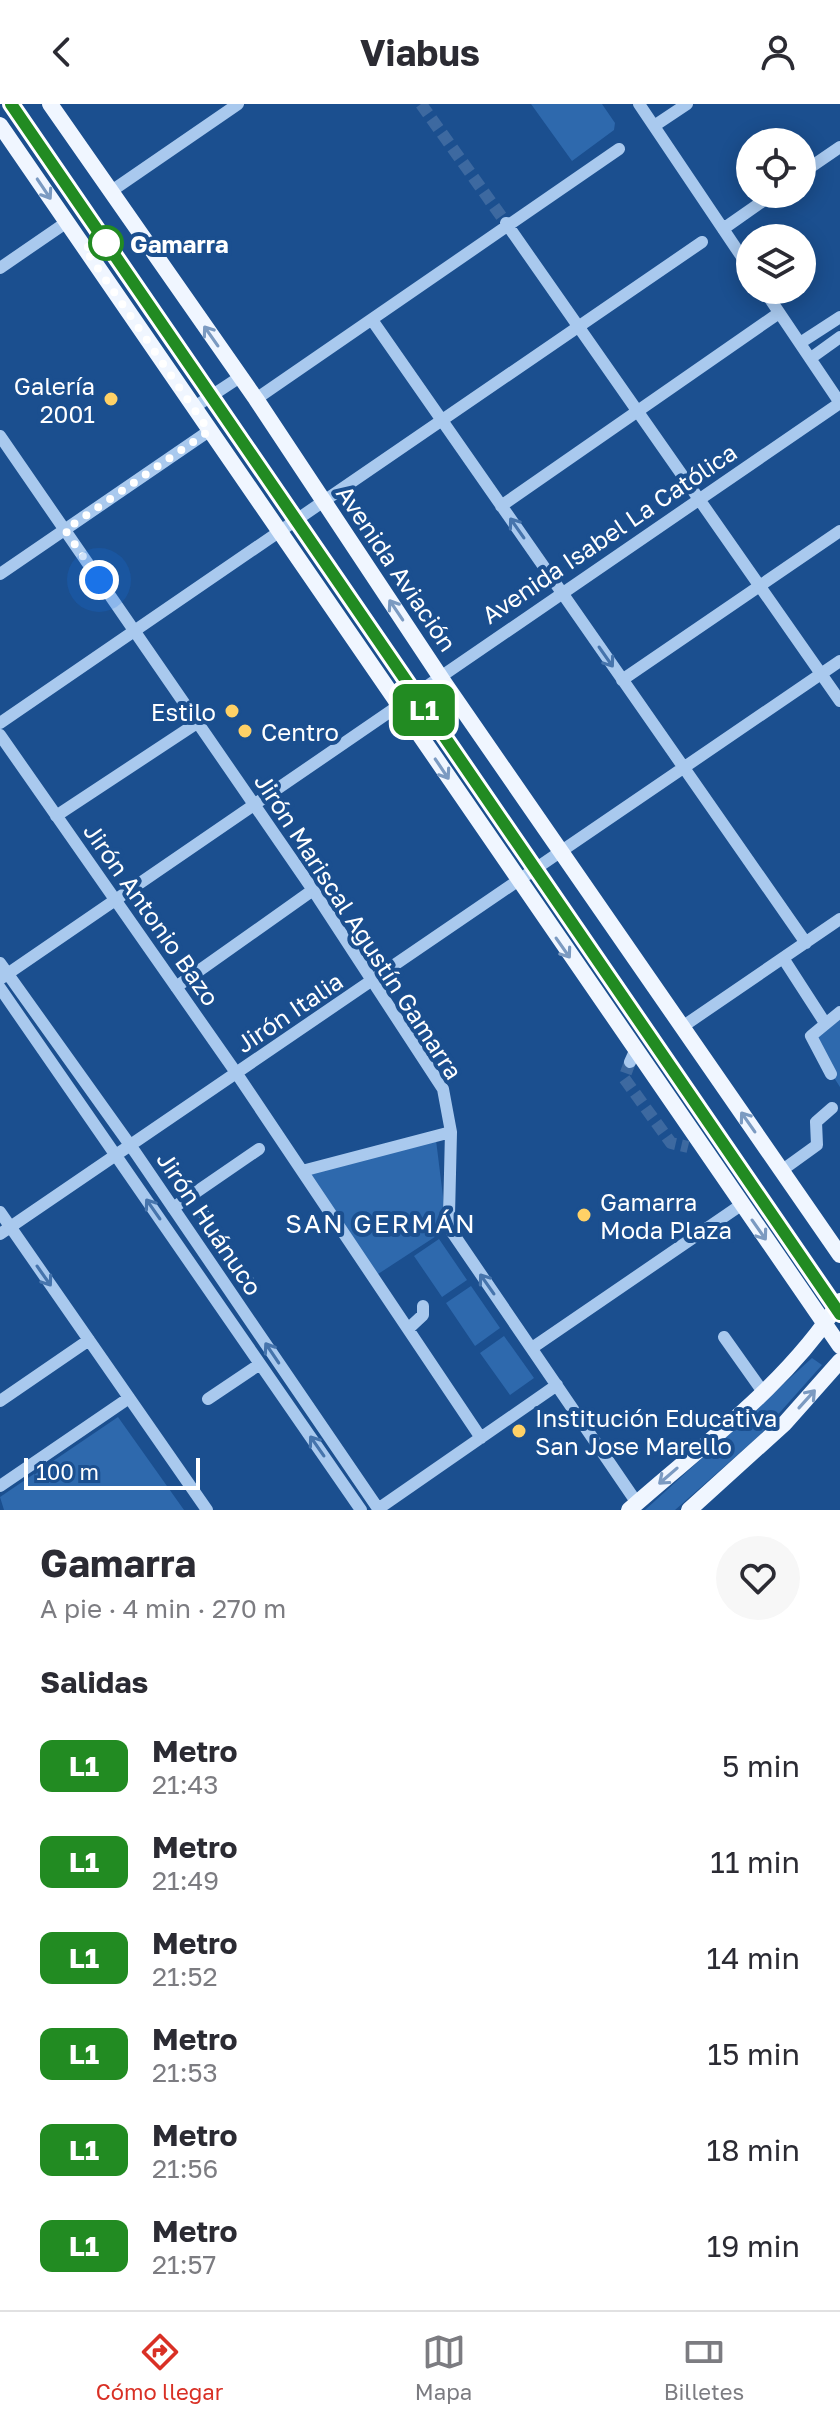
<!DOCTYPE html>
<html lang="es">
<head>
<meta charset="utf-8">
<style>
	:root { --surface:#fff; --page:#f7f7f7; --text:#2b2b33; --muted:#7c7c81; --line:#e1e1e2; --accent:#d93025 }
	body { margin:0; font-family:"Golos Text",sans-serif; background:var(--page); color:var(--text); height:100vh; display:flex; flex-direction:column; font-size:30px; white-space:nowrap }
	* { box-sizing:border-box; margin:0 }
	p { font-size:26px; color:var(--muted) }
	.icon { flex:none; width:44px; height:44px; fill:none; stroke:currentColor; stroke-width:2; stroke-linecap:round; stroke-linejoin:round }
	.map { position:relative; height:1406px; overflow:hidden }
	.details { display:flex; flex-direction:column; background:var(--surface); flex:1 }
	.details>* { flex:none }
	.badge { padding:0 16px; border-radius:12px; font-size:28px; line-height:52px }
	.tools { position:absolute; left:736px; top:24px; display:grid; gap:16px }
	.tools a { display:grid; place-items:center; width:80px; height:80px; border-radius:50%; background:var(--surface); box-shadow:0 4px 20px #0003; font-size:40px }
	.scale { position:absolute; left:24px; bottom:20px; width:176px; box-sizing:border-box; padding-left:8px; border:4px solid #fff; border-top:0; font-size:22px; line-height:28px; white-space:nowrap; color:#fff; -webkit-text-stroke:6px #1b4f8f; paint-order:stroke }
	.you { position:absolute; width:40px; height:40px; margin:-20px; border:6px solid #fff; border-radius:50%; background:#1a73e8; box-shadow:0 0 0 12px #1a73e833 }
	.map>.badge { position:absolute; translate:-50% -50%; box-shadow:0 0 0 4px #fff }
	h2 { padding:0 40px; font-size:30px; line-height:72px }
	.round { display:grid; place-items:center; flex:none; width:84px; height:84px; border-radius:42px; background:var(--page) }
	.overview { display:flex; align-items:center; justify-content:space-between; height:136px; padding:0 40px }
	h1 { font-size:38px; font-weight:700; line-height:60px }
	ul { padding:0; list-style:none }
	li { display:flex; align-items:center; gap:24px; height:96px; padding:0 40px }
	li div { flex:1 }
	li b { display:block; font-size:30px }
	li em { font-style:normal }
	li .badge { min-width:88px; font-weight:700; text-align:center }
	header { display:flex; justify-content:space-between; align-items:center; height:104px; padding:0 40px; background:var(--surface); font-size:36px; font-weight:700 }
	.tabs { display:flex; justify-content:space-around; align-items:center; height:112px; border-top:2px solid var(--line); background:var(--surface); font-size:22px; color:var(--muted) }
	.tabs a { display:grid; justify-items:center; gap:4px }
	.tabs .current { color:var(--accent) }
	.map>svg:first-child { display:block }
</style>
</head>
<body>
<header><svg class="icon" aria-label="back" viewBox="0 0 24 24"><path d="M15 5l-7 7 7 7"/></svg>Viabus<svg class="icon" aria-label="person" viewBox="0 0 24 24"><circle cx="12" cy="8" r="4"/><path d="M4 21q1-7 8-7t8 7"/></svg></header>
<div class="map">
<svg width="840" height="1406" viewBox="0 0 840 1406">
	<rect width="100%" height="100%" fill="#1b4f8f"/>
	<!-- green -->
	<path fill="#2e69ad" d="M531,0H602L615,19L614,26L572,57Z
		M840,907V983L807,932Z
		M436,1036L447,1125L375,1172L306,1070Z
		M439,1135L467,1176L442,1193L414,1152Z
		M471,1182L500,1224L475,1242L446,1199Z
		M504,1232L534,1274L510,1291L480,1249Z
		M812,1254L822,1261L759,1332L675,1406H645Z
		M118,1313L184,1406H4L0,1393Z"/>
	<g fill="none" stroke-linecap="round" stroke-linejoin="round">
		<!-- minor-tunnel -->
		<path stroke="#3d69a0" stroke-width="12" stroke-dasharray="12 6" stroke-linecap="butt" d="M421,0L506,119
			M630,958L624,974L671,1039L688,1043"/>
		<!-- minor -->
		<path stroke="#a9c9ee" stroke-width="12" d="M639,0L750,165
			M654,22L687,0
			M802,69L840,43
			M110,88L238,0
			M506,119L840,597
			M723,125L773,90
			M0,164L67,118
			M372,216L806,839
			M800,239L840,213
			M811,254L840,233
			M256,295L619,45
			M193,304L240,273
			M0,332L313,786L443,985L451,1028L449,1111L452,1128L637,1399
			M501,402L779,209
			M0,470L209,327
			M622,576L840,427
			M0,619L702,138
			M0,631L237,970L481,1334
			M56,712L197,619
			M783,854L825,919
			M0,859L135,1048L379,1406
			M0,875L840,299L764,186
			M176,883L313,786
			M0,884L361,1406
			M682,923L840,815
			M630,958L635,947
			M831,970L811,932L840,908
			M302,1067L451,1028
			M781,1067L817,1041L816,1018L832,1004
			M173,1104L259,1045
			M0,1108L207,1406
			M203,1109L251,1181
			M0,1130L840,557
			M408,1225L423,1211V1202
			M724,1233L763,1288
			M532,1244L741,1101
			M208,1295L260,1260
			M0,1297L89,1236
			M0,1382L129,1294
			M378,1405L557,1281"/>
		<!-- major -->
		<path stroke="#f0f6ff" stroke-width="16" d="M50,0L256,295L445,580L840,1151
			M0,21L840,1242
			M629,1406C702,1341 787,1281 840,1197
			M689,1406L785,1319L840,1257"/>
		<defs>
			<path id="rail" d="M11,0L840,1210"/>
		</defs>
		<!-- rail casing -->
		<use href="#rail" stroke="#fff" stroke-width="7"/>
		<!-- rail -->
		<use href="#rail" stroke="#1b4f8f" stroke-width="4" stroke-dasharray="12" stroke-linecap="butt"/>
	</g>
	<!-- one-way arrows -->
	<defs><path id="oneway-shaft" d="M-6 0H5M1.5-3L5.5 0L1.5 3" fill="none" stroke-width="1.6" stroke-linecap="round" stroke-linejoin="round" transform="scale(2)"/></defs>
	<g stroke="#7b9ac1">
		<use href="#oneway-shaft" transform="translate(44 85) rotate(56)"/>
		<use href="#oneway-shaft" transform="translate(211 232) rotate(-125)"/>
		<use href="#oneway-shaft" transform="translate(396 506) rotate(-124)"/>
		<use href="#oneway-shaft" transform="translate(442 665) rotate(56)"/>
		<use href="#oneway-shaft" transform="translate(563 844) rotate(55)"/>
		<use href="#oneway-shaft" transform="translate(748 1018) rotate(-125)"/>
		<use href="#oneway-shaft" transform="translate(759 1126) rotate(55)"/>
		<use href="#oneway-shaft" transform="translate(807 1295) rotate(-48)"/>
		<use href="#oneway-shaft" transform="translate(668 1372) rotate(139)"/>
	</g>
	<g stroke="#4674ac">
		<use href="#oneway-shaft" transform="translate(517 424) rotate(-125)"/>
		<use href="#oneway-shaft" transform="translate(606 553) rotate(55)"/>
		<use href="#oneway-shaft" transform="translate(153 1105) rotate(-125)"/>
		<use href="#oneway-shaft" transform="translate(44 1172) rotate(55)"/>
		<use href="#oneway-shaft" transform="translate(487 1180) rotate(-125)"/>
		<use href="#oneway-shaft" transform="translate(272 1249) rotate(-124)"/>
		<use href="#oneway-shaft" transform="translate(317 1342) rotate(-125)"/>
	</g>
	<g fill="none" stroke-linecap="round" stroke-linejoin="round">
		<defs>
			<path id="line" d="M11,0L840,1210"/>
		</defs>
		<!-- line casing -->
		<use href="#line" stroke="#fff" stroke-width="18"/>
		<!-- line -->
		<use href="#line" stroke="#228b22" stroke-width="12"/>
		<!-- walk -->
		<path stroke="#fff" stroke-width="8" stroke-dasharray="0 14.4" d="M99,476L65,426L209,327L84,144L106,139"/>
	</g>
	<!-- markers -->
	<circle fill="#fff" stroke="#228b22" stroke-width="4" cx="106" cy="139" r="16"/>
	<g fill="#ffd166" stroke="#1b4f8f" stroke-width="3">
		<circle cx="111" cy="295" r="8"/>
		<circle cx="232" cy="607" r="8"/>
		<circle cx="245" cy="627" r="8"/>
		<circle cx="584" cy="1111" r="8"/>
		<circle cx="519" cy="1327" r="8"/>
	</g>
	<g text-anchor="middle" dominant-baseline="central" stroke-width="8" stroke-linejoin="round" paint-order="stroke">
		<!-- stop labels -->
		<g font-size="24" font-weight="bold" fill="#fff" stroke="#1b4f8f" text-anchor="start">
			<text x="130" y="139">Gamarra</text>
		</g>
		<!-- poi labels -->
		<g font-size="24" fill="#fff" stroke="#1b4f8f" text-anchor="start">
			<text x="95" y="281" text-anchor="end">Galería<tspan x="95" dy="28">2001</tspan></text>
			<text x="216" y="607" text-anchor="end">Estilo</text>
			<text x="261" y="627">Centro</text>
			<text x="600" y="1097">Gamarra<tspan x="600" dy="28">Moda Plaza</tspan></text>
			<text x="535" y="1313">Institución Educativa<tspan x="535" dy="28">San Jose Marello</tspan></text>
		</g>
		<!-- street labels -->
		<g font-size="24" fill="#fff" stroke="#1b4f8f">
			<text transform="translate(609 429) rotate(-34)">Avenida Isabel La Católica</text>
			<text transform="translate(397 464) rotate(56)">Avenida Aviación</text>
			<text transform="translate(152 810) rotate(55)">Jirón Antonio Bazo</text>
			<text transform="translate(359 822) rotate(57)">Jirón Mariscal Agustín Gamarra</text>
			<text transform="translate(289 908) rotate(-34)">Jirón Italia</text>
			<text transform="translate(210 1119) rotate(56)">Jirón Huánuco</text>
		</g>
		<!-- neighbourhood labels -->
		<g font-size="26" letter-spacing="2" fill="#fff" stroke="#1b4f8f">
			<text x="381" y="1119">SAN GERMÁN</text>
		</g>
	</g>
</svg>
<div class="tools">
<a><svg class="icon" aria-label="locate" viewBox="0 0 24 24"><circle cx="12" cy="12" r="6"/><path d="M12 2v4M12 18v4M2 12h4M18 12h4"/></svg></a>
<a><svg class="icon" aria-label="layers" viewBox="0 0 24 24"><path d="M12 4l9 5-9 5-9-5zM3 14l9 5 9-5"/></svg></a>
</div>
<div class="scale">100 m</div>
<div class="you" style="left:99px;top:476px"></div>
<b class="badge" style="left:424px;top:606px;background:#228b22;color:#fff">L1</b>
</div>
<section class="details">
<div class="overview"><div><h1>Gamarra</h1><p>A pie · 4 min · 270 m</p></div><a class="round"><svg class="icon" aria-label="heart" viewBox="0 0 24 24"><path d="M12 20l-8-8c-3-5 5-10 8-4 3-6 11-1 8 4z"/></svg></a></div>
<h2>Salidas</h2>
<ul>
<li><span class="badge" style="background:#228b22;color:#fff">L1</span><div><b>Metro</b><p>21:43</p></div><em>5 min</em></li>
<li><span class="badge" style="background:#228b22;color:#fff">L1</span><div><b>Metro</b><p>21:49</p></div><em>11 min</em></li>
<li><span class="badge" style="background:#228b22;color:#fff">L1</span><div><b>Metro</b><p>21:52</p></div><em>14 min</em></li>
<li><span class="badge" style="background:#228b22;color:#fff">L1</span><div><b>Metro</b><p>21:53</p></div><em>15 min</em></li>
<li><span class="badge" style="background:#228b22;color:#fff">L1</span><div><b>Metro</b><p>21:56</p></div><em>18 min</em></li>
<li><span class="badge" style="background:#228b22;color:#fff">L1</span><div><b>Metro</b><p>21:57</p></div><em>19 min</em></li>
</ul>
</section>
<nav class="tabs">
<a class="current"><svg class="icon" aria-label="directions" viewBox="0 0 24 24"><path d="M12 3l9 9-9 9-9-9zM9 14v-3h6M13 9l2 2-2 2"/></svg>Cómo llegar</a>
<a><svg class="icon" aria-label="map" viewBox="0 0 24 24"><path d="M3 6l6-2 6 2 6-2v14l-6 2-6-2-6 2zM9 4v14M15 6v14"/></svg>Mapa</a>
<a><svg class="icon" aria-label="tickets" viewBox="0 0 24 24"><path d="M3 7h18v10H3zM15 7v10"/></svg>Billetes</a>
</nav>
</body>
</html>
